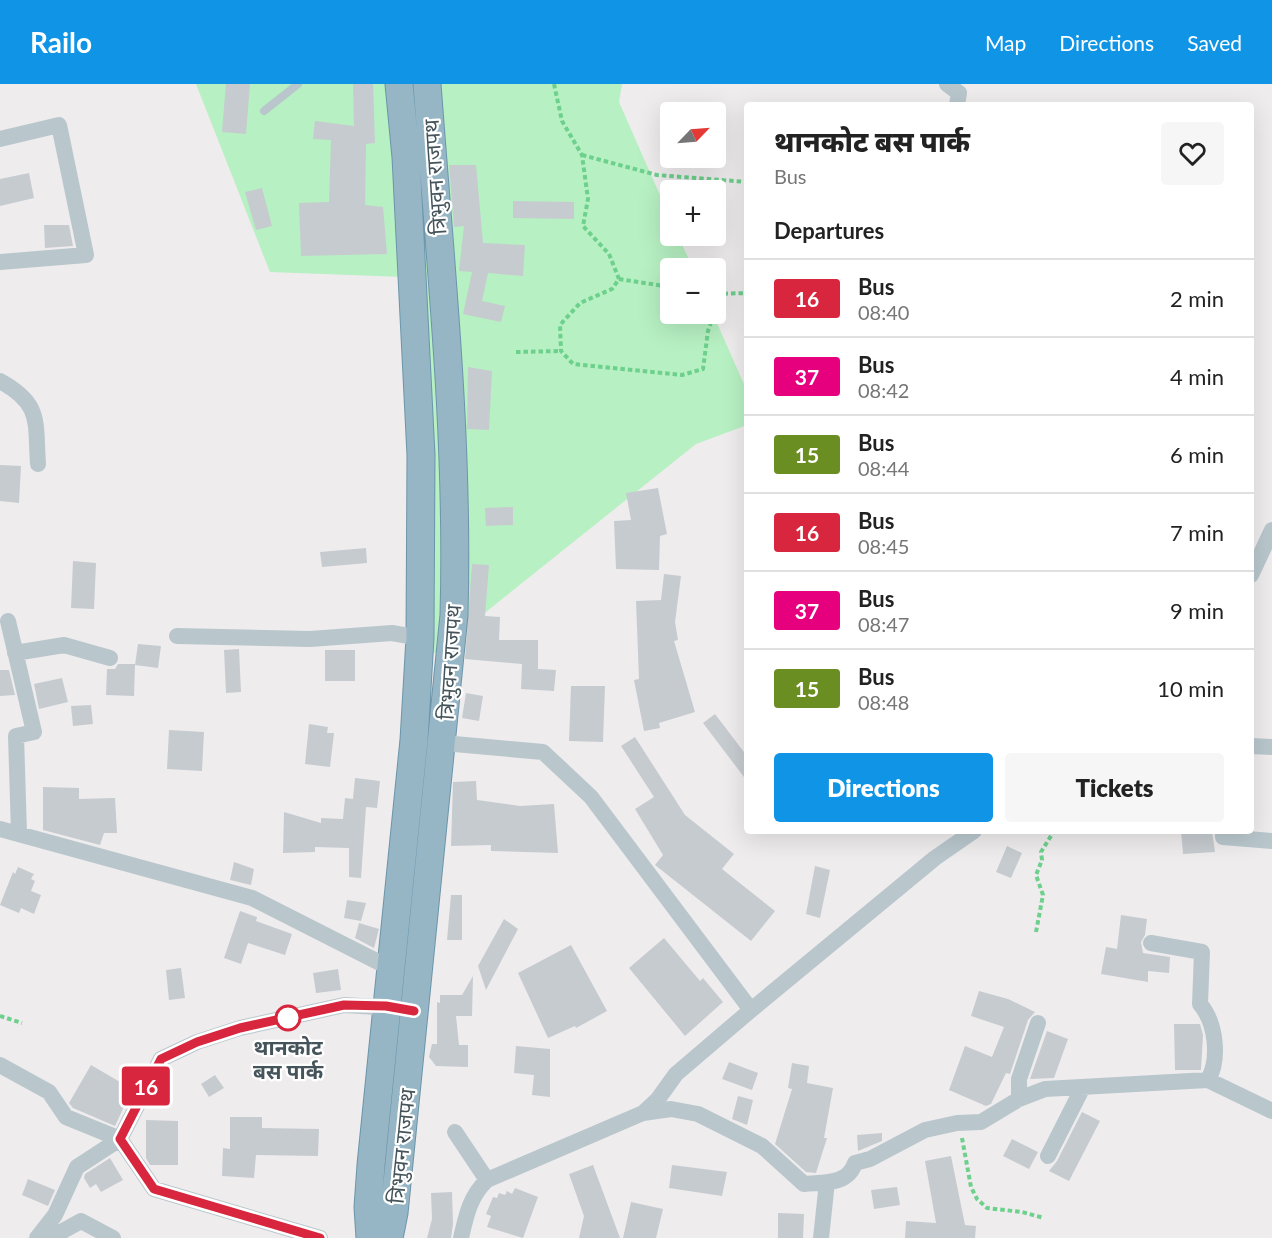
<!DOCTYPE html>
<html lang="en">
<head>
<meta charset="utf-8">
<style>
	:root { --surface:#fff; --page:#f6f6f6; --text:#222; --muted:#767676; --line:#e0e0e0; --accent:#1095e6 }
	body { margin:0; font-family:Lato,"Noto Sans Devanagari",sans-serif; background:var(--page); color:var(--text); height:100vh; display:flex; flex-direction:column; font-size:22px; white-space:nowrap }
	* { box-sizing:border-box; margin:0 }
	p { font-size:20px; color:var(--muted) }
	.icon { flex:none; width:33px; height:33px; fill:none; stroke:currentColor; stroke-width:2; stroke-linecap:round; stroke-linejoin:round }
	.map { position:relative; flex:1; overflow:hidden }
	.drawer { position:absolute; left:744px; top:18px; width:510px; height:732px; display:flex; flex-direction:column; background:var(--surface); border-radius:6px; box-shadow:0 6px 24px #0002 }
	.drawer>* { flex:none }
	.badge { padding:0 12px; border-radius:4px; font-size:21px; line-height:39px }
	.needle { width:39px; rotate:65deg }
	.tools { position:absolute; left:660px; top:18px; display:grid; gap:12px }
	.tools a { display:grid; place-items:center; width:66px; height:66px; border-radius:6px; background:var(--surface); box-shadow:0 6px 24px #0002; font-size:30px }
	.map>.badge { position:absolute; translate:-50% -50%; box-shadow:0 0 0 3px #fff }
	h2 { padding:0 30px; font-size:22px; line-height:54px }
	.round { display:grid; place-items:center; flex:none; width:63px; height:63px; border-radius:6px; background:var(--page) }
	.head { display:flex; align-items:center; justify-content:space-between; height:102px; padding:0 30px }
	h1 { font-size:28px; font-weight:800; line-height:45px }
	.primary-button { display:flex; gap:12px; margin-top:auto; padding:12px 30px }
	.primary-button a { flex:1; height:69px; border-radius:6px; background:var(--accent); color:#fff; font-size:24px; font-weight:800; line-height:69px; text-align:center }
	.primary-button a+a { background:var(--page); color:var(--text) }
	ul { padding:0; list-style:none }
	li { display:flex; align-items:center; gap:18px; height:78px; padding:0 30px; border-top:2px solid var(--line) }
	li div { flex:1 }
	li b { display:block; font-size:22px }
	li em { font-style:normal }
	li .badge { min-width:66px; font-weight:700; text-align:center }
	header { display:flex; align-items:center; gap:36px; box-sizing:border-box; height:84px; padding:0 30px; background:var(--accent); color:#fff }
	header strong { font-size:28px }
	nav { display:flex; gap:33px; margin-inline-start:auto; font-size:21px }
	.map>svg:first-child { display:block }
</style>
</head>
<body>
<header>
<strong>Railo</strong>
<nav><a>Map</a><a>Directions</a><a>Saved</a></nav>
</header>
<div class="map">
<svg width="1272" height="1154" viewBox="0 0 1272 1154">
	<rect width="100%" height="100%" fill="#efeced"/>
	<!-- green -->
	<path fill="#b7f0c2" d="M196,0H622L619,18L670,134V152H678L693,184H670V230H713L747,307V341L696,360L412,587L404,193L270,188Z"/>
	<!-- building -->
	<path fill="#c6cbd0" d="M226,0H250L246,50L222,48Z
		M353,0H373L375,59L366,60L365,121L383,123L387,170L301,172L299,119L329,118L331,56L313,55L315,37L354,42Z
		M449,81H476L483,159L525,161L523,192L488,189L482,217L505,222L501,238L463,230L472,188L459,187L464,142L454,143Z
		M29,89L34,114L0,122V95Z
		M262,104L272,142L256,146L245,108Z
		M513,117L574,118V135L513,134Z
		M44,141H69L73,162L45,164Z
		M468,283L492,287L489,346L467,345Z
		M0,381L21,382L19,419L0,417Z
		M658,404L667,450L660,452L659,486L616,485L614,437L631,436L626,409Z
		M513,423V441L486,442L485,424Z
		M366,464L367,479L322,483L320,468Z
		M73,477L96,479L94,525L71,524Z
		M472,480L489,481L485,532L500,533L499,556H538V585L556,586L554,607L521,605L522,580L465,575Z
		M664,490L681,492L675,538L678,556L674,557L695,628L659,639L660,644L644,647L634,596L639,595L636,517L661,516Z
		M138,560L161,562L158,584L135,581Z
		M239,565L241,608L226,609L224,566Z
		M325,566H355V597H325Z
		M118,580H135L134,612L106,611L107,585H115Z
		M0,586H9L15,611L0,612Z
		M62,594L68,618L39,625L34,600Z
		M571,602H605L603,658L569,657Z
		M466,609L483,612L479,637L462,634Z
		M91,621L93,640L73,642L71,622Z
		M715,630L747,672V697L703,639Z
		M309,640L328,643L327,649H334L330,683L305,680Z
		M169,646L204,648L202,687L167,685Z
		M635,653L685,731L734,770L722,785L775,827L751,857L655,781L663,771L635,725L654,713L621,662Z
		M355,694L380,697L377,724L366,723L361,794L349,793V764L315,763V768L283,769L284,728L321,739V734L343,735L345,714L353,715Z
		M476,697L477,716L520,722L554,720L558,769L491,767V761L451,762L453,698Z
		M43,703L79,704V715L115,714L117,749H104L100,761L43,746Z
		M1181,747H1212L1215,768L1183,770Z
		M1007,762L1022,769L1011,794L996,788Z
		M234,778L254,785L251,801L230,796Z
		M815,782L830,786L820,834L806,830Z
		M18,783L34,790L31,795L35,797L31,807L41,811L34,830L21,824L19,829L0,821L13,788L15,790Z
		M451,811H462V856H447Z
		M347,816L366,819L361,837L344,834Z
		M240,827L257,833L256,837L292,850L285,871L248,859L241,880L224,874Z
		M1121,831L1147,835L1145,851L1141,858L1143,869L1170,873L1169,889L1148,887V898L1101,890L1106,863L1117,865Z
		M504,835L518,845L486,906L478,882Z
		M359,839L379,845L374,864L355,854Z
		M664,854L700,897L703,894L723,918L685,952L629,884Z
		M571,861L607,927L576,944L575,942L548,954L518,889Z
		M181,884L185,914L169,916L166,886Z
		M338,885L341,906L316,909L313,889Z
		M473,892L472,932H456L459,961H468V983L436,982L429,973L432,960H437V918L440,919V911H462Z
		M979,907L1008,915L1035,928L1028,936L1010,990L1006,989L991,1020L986,1022L949,1006L965,962L992,973L1004,943L971,932Z
		M1174,940H1200L1203,951L1201,986H1175Z
		M1047,947L1068,955L1054,994L1030,995Z
		M516,962L550,965V1013L532,1011L534,991L514,989Z
		M729,978L758,989L752,1006L722,995Z
		M792,979L809,982L807,999L833,1004L824,1054H827L816,1089L806,1088L775,1060L792,1005L788,1004Z
		M91,981L132,1005L115,1042L73,1024L69,1019Z
		M215,991L224,1004L209,1013L201,1000Z
		M738,1012L753,1016L747,1041L732,1035Z
		M1082,1028L1100,1037L1069,1097L1049,1087L1057,1077Z
		M230,1033H262V1044L319,1045L318,1072L256,1071L254,1094L222,1092L223,1064L230,1065Z
		M146,1036L178,1037V1081H150L146,1074Z
		M882,1049V1057L858,1067L857,1051Z
		M1012,1055L1038,1068L1029,1085L1003,1072Z
		M951,1072L965,1141L976,1142L975,1154H905L906,1137L936,1139L925,1077Z
		M110,1074L123,1096L101,1108L96,1100L90,1104L84,1094L85,1090Z
		M593,1081L620,1154H579L584,1132L569,1090Z
		M672,1081L727,1088L722,1112L669,1104Z
		M28,1095L55,1106L48,1122L22,1111Z
		M897,1103L900,1121L874,1125L871,1106Z
		M515,1104L538,1113L523,1154L487,1143L491,1132L486,1130L493,1113L497,1114L499,1109L505,1111L507,1107L512,1110Z
		M452,1108L453,1140L451,1154H427L432,1135L431,1109Z
		M631,1118L663,1125L656,1154H623Z
		M778,1129L804,1130L803,1154H778Z"/>
	<g fill="none" stroke-linecap="round" stroke-linejoin="round">
		<defs>
			<path id="trunk" d="M370,1154L368,1123L371,1081L414,656L420,554L421,371L406,73L399,0
				M389,1154L394,1129L454,531C459,353 440,177 427,0"/>
		</defs>
		<!-- trunk casing -->
		<use href="#trunk" stroke="#6c95aa" stroke-width="29"/>
		<!-- path -->
		<path stroke="#6dd08d" stroke-width="4" stroke-dasharray="4.5 3" stroke-linecap="butt" d="M554,0L562,37L582,71L588,115L583,142L609,170L619,195L612,205L580,219L560,241L561,267L573,280L682,291L703,285L708,247L714,230
			M582,71L657,91L747,98
			M619,195L670,203
			M716,210L747,209
			M716,218V225
			M516,268L561,267
			M1036,848L1043,811L1036,791L1042,776L1041,768L1054,747
			M0,932L22,939
			M962,1054L971,1103L977,1115L987,1124L1022,1128L1044,1134"/>
		<!-- service -->
		<path stroke="#b9c7cd" stroke-width="8" d="M264,27L298,0"/>
		<!-- minor -->
		<path stroke="#b9c7cd" stroke-width="16" d="M947,0L959,9L957,21
			M0,55L59,41L86,171L0,178
			M0,297C42,320 35,337 38,380
			M1251,491L1272,446
			M8,537L34,648L16,652L19,749
			M177,552L310,555L392,549L420,554
			M15,569L64,561L110,574
			M443,659L543,668L591,713L751,926
			M1251,662L1272,663
			M0,745L252,814L390,884
			M1223,747V753L1272,757
			M1151,859L1202,868L1200,920C1216,939 1220,975 1208,996
			M0,981L49,1008L66,1033L120,1055
			M1019,1015V995L1038,939
			M643,1029L658,1015L676,990L751,926L935,774L974,747
			M455,1048L487,1096
			M1048,1072L1083,1003
			M37,1154L55,1131L77,1083L120,1055
			M50,1154L81,1137L113,1154
			M320,1154L154,1105L120,1055L161,975L197,958L240,944L344,921L395,924
			M461,1154C466,1132 470,1112 487,1096L643,1029L671,1025L698,1030L762,1062L804,1100C824,1098 848,1101 855,1079L870,1075L925,1046L957,1039L981,1038L1019,1015L1045,1005L1208,996L1272,1027
			M821,1154L827,1098"/>
		<!-- trunk -->
		<use href="#trunk" stroke="#96b6c6" stroke-width="27"/>
	</g>
	<g fill="none" stroke-linecap="round" stroke-linejoin="round">
		<defs>
			<path id="line" d="M320,1154L154,1105L120,1055L161,975L197,958L240,944L344,921L386,922L414,927"/>
		</defs>
		<!-- line casing -->
		<use href="#line" stroke="#fff" stroke-width="14"/>
		<!-- line -->
		<use href="#line" stroke="#d7263d" stroke-width="9"/>
	</g>
	<!-- markers -->
	<circle fill="#fff" stroke="#d7263d" stroke-width="3" cx="288" cy="934" r="12"/>
	<g text-anchor="middle" dominant-baseline="central" stroke-width="4.5" stroke-linejoin="round" paint-order="stroke">
		<!-- street labels -->
		<g font-size="21" fill="#44545a" stroke="#fff">
			<text transform="translate(434 93) rotate(-94)">त्रिभुवन राजपथ</text>
			<text transform="translate(449 578) rotate(-86)">त्रिभुवन राजपथ</text>
			<text transform="translate(401 1062) rotate(-84)">त्रिभुवन राजपथ</text>
		</g>
		<!-- stop labels -->
		<g font-size="21" font-weight="bold" fill="#44545a" stroke="#fff">
			<text x="288" y="962">थानकोट<tspan x="288" dy="24">बस पार्क</tspan></text>
		</g>
	</g>
</svg>
<div class="tools">
<a><svg class="needle" viewBox="-14 -14 28 28"><path d="M0-13l5 13h-10z" fill="#e53935"/><path d="M0 13l5-13h-10z" fill="#767676"/></svg></a>
<a>+</a>
<a>−</a>
</div>
<b class="badge" style="left:146px;top:1002px;background:#d7263d;color:#fff">16</b>
<section class="drawer">
<div class="head"><div><h1>थानकोट बस पार्क</h1><p>Bus</p></div><a class="round"><svg class="icon" aria-label="heart" viewBox="0 0 24 24"><path d="M12 20l-8-8c-3-5 5-10 8-4 3-6 11-1 8 4z"/></svg></a></div>
<h2>Departures</h2>
<ul>
<li><span class="badge" style="background:#d7263d;color:#fff">16</span><div><b>Bus</b><p>08:40</p></div><em>2 min</em></li>
<li><span class="badge" style="background:#e6007e;color:#fff">37</span><div><b>Bus</b><p>08:42</p></div><em>4 min</em></li>
<li><span class="badge" style="background:#6b8e23;color:#fff">15</span><div><b>Bus</b><p>08:44</p></div><em>6 min</em></li>
<li><span class="badge" style="background:#d7263d;color:#fff">16</span><div><b>Bus</b><p>08:45</p></div><em>7 min</em></li>
<li><span class="badge" style="background:#e6007e;color:#fff">37</span><div><b>Bus</b><p>08:47</p></div><em>9 min</em></li>
<li><span class="badge" style="background:#6b8e23;color:#fff">15</span><div><b>Bus</b><p>08:48</p></div><em>10 min</em></li>
</ul>
<div class="primary-button"><a>Directions</a><a>Tickets</a></div>
</section>
</div>
</body>
</html>
